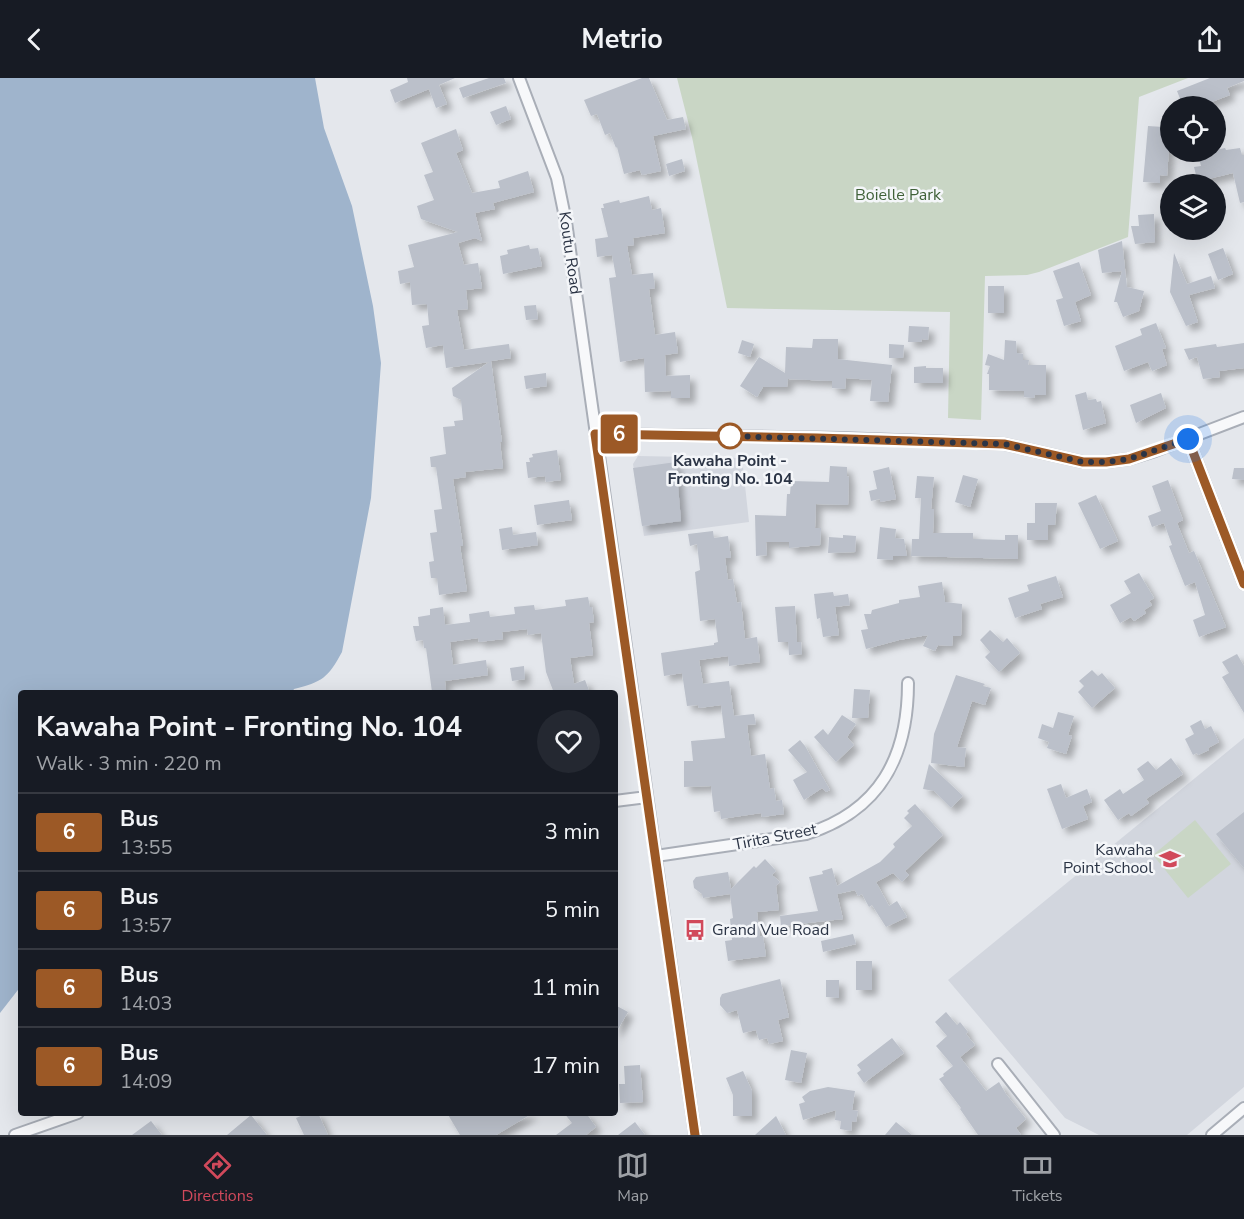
<!DOCTYPE html>
<html lang="en">
<head>
<meta charset="utf-8">
<style>
	:root { --surface:#171b24; --page:#242831; --text:#f1f3f6; --muted:#9ea1a6; --line:#363941; --accent:#d1495b }
	body { margin:0; font-family:"Nunito Sans",sans-serif; background:var(--page); color:var(--text); height:100vh; display:flex; flex-direction:column; font-size:22px; white-space:nowrap }
	* { box-sizing:border-box; margin:0 }
	p { font-size:20px; color:var(--muted) }
	.icon { flex:none; width:33px; height:33px; fill:none; stroke:currentColor; stroke-width:2; stroke-linecap:round; stroke-linejoin:round }
	.map { position:relative; flex:1; overflow:hidden }
	.sheet { position:absolute; left:18px; top:612px; width:600px; height:426px; display:flex; flex-direction:column; background:var(--surface); border-radius:6px; box-shadow:0 6px 24px #0002 }
	.sheet>* { flex:none }
	.badge { padding:0 12px; border-radius:4px; font-size:21px; line-height:39px }
	.controls { position:absolute; left:1160px; top:18px; display:grid; gap:12px }
	.controls a { display:grid; place-items:center; width:66px; height:66px; border-radius:50%; background:var(--surface); box-shadow:0 6px 24px #0002; font-size:30px }
	.you { position:absolute; width:30px; height:30px; margin:-15px; border:4px solid #fff; border-radius:50%; background:#1a73e8; box-shadow:0 0 0 9px #1a73e833 }
	.map>.badge { position:absolute; translate:-50% -50%; box-shadow:0 0 0 3px #fff }
	.round { display:grid; place-items:center; flex:none; width:63px; height:63px; border-radius:32px; background:var(--page) }
	.summary { display:flex; align-items:center; justify-content:space-between; height:102px; padding:0 18px }
	h1 { font-size:28px; font-weight:700; line-height:45px }
	ul { padding:0; list-style:none }
	li { display:flex; align-items:center; gap:18px; height:78px; padding:0 18px; border-top:2px solid var(--line) }
	li div { flex:1 }
	li b { display:block; font-size:22px }
	li em { font-style:normal }
	li .badge { min-width:66px; font-weight:700; text-align:center }
	header { display:flex; justify-content:space-between; align-items:center; height:78px; padding:0 18px; background:var(--surface); font-size:27px; font-weight:700 }
	.tab-bar { display:flex; justify-content:space-around; align-items:center; height:84px; border-top:2px solid var(--line); background:var(--surface); font-size:16px; color:var(--muted) }
	.tab-bar a { display:grid; justify-items:center; gap:3px }
	.tab-bar .on { color:var(--accent) }
	.map>svg:first-child { display:block }
</style>
</head>
<body>
<header><svg class="icon" aria-label="back" viewBox="0 0 24 24"><path d="M15 5l-7 7 7 7"/></svg>Metrio<svg class="icon" aria-label="share" viewBox="0 0 24 24"><path d="M12 15V3M7 8l5-5 5 5M5 13v7h14v-7"/></svg></header>
<div class="map">
<svg width="1244" height="1057" viewBox="0 0 1244 1057">
	<defs>
		<filter id="shadow"><feDropShadow dx="5.5" dy="5.5" stdDeviation="3" flood-color="#0004"/></filter>
	</defs>
	<rect width="100%" height="100%" fill="#e4e7ec"/>
	<!-- built -->
	<path fill="#d2d6de" d="M638,378L742,380L749,444L644,458L633,386Z
		M1244,660V1009L1187,1057H1099L1065,1040L948,902Z"/>
	<!-- green -->
	<path fill="#c9d6c5" d="M677,0H1188L1139,19L1128,159L1039,194L1027,197L985,198L981,342L948,340L950,234L727,230L692,59Z
		M1195,742L1231,786L1188,820L1153,777Z"/>
	<!-- water -->
	<path fill="#9fb4cc" d="M0,0H315L324,50L352,128L373,228L381,285L371,420L342,574C328,600 322,604 294,611L292,615H21V908L0,935Z"/>
	<!-- building -->
	<path fill="#bbc0ca" filter="url(#shadow)" d="M407,0H455L439,7L447,26L436,30L429,11L395,25L390,12L408,4Z
		M489,0H504L506,5L463,20L459,10Z
		M642,0H649L667,42L683,39L686,51L653,58L661,93L642,97L640,92L624,96L617,69L616,70L610,55L605,57L597,36L591,38L584,22Z
		M1210,0H1244V3L1227,10L1230,17L1201,28H1192L1190,25L1183,28L1177,13Z
		M506,28L511,41L496,47L490,34Z
		M1148,48L1163,49V57H1170L1167,98L1160,97V105L1143,104Z
		M456,51L463,72L456,75L472,115L500,110L498,103L528,93L534,114L493,125L495,131L475,135L482,163L475,160L458,165L464,187L478,185L482,210L466,212L468,231L457,232L464,272L509,266L511,280L491,283L502,364H500L503,390L465,394L466,399L453,401L463,468H460L467,513L439,517L437,500H431L429,484L434,483L430,455L437,454L434,432L442,431L436,389H431L430,379L446,376L443,349L455,348L454,343L463,342L461,322L453,318L452,310L489,284L446,290L443,267L426,270L422,248L429,247L427,226L412,227L410,204L400,206L398,193L414,189L408,167L458,154L421,141L417,128L434,122L424,97L433,94L421,65Z
		M1225,70L1226,72L1240,70L1242,77H1244V124L1240,125L1233,95L1204,102L1203,99L1197,101L1194,89L1201,88L1199,80L1214,77L1213,74L1215,72Z
		M682,81L685,93L669,98L666,86Z
		M649,118L652,132L661,130L665,155L633,160L634,167L627,168L632,197L653,195L655,210L649,211L655,257L675,254L678,275L665,277L666,298L690,297V320H671V313L645,314L644,280L620,284L609,200L616,199L612,177L597,179L595,161L608,159L601,130H604L603,126L619,122L620,125Z
		M1154,136L1155,164L1135,166L1131,148H1139L1138,137Z
		M1122,163L1127,209L1144,213L1139,233L1123,239L1117,224H1114L1122,193L1102,195L1098,172Z
		M529,167L530,171L538,170L542,188L503,196L500,178L508,176L507,172Z
		M1223,170L1233,196L1218,202L1208,176Z
		M1174,175L1187,206L1211,198L1215,210L1189,217L1198,244L1186,248L1170,214Z
		M1079,184L1091,217L1075,224L1081,243L1064,248L1056,222L1063,220L1053,193Z
		M988,208H1004V235H988Z
		M536,227L538,241L526,242L524,228Z
		M1156,245L1166,270L1162,271L1167,287L1152,293L1148,284L1124,293L1115,268L1142,257L1140,251Z
		M909,248L929,249L928,262L922,261L921,264H908Z
		M813,261H838V281L892,287L888,324L870,323L872,302L846,300L845,311L832,310V303L788,301L787,309H763L757,319L740,308L759,279L785,295L786,269L812,270Z
		M742,262L754,266L750,279L738,275Z
		M1005,262L1016,263L1017,275L1023,276V282H1029L1028,287H1046V317H1035L1034,320L1024,319V313L989,312V296H987L990,288L985,287L988,276L1004,282Z
		M1244,265V290L1219,293L1220,299L1203,301L1197,279L1189,282L1184,271L1216,266L1217,269Z
		M889,266L904,267L903,280H889Z
		M926,288V290H943V305H914V289Z
		M546,295L547,308L526,311L524,298Z
		M1086,314L1088,322L1096,321L1097,324L1101,323L1106,345L1083,352L1075,317Z
		M1161,315L1166,330L1136,345L1130,327Z
		M557,372L561,402L546,404L545,398L528,400L526,384H530L529,380L533,379L532,376Z
		M676,384L681,443L642,448L633,390Z
		M830,388L847,389V398L849,399L848,427L816,426L815,450H821L820,467L789,470V464H766L767,477L756,478L755,437L786,438L787,416H790L791,403L829,404Z
		M889,389L896,421L880,424V421L871,423L869,413L877,411L873,393Z
		M1234,390H1244V402L1232,401Z
		M963,397L978,401L970,429L955,424Z
		M917,398L934,399L931,431H934L933,455H973V461L1005,462V457H1018V481L911,478L912,461H919L921,420H915Z
		M1168,402L1183,442L1177,445L1189,475L1194,473L1226,549L1199,559L1193,542L1205,537L1195,504L1185,508L1169,468L1172,467L1164,445L1152,449L1148,438L1161,433L1152,408Z
		M1096,417L1118,463L1100,471L1078,425Z
		M569,422L572,442L537,447L534,427Z
		M1035,425H1057L1055,447H1048V462H1027V445H1035Z
		M512,449L513,457L536,454L538,467L502,472L499,451Z
		M880,449L896,451L895,460L904,461L907,478H893V482L877,481Z
		M713,453L714,460L728,458L731,480H725L728,502L733,501L737,525L741,524L745,561L757,559L760,584L729,588L728,578L699,582L703,606L729,603L734,638L754,636L756,646L747,647L751,678L765,676L770,711L774,710L776,723L782,722L784,736L762,739L761,735L721,741L720,733L714,734L711,708L684,709V683H693L691,663L725,660L721,627L699,630L698,627L687,628L682,595L664,598L661,575L714,567V565L718,564L715,541L700,543L695,494L700,492L697,466L690,468L688,456Z
		M843,457L856,458L855,474L828,475L829,459L843,460Z
		M1139,495L1154,520L1149,523L1152,527L1144,532L1146,535L1134,543L1131,539L1120,545L1110,527L1131,515L1124,503Z
		M1056,498L1063,519L1040,526L1042,531L1015,540L1008,520L1029,513L1027,507Z
		M942,504L945,524L962,526L961,558H953L952,568L938,567L935,573L923,568L928,557L899,562L866,571L861,552L868,551L864,536H871L872,532L899,525V522L920,519L918,508Z
		M833,514L834,518L848,516L850,527L835,529L839,557L823,559L820,540L817,541L814,516Z
		M588,519L590,529H592L594,544L589,545L593,577L570,580L574,606L585,602L590,615H554L546,594L541,555L528,557L527,551L502,554L503,561L479,564L478,560L450,564L453,587L486,582L488,597L445,603L446,612L432,614L426,570H424L423,562L416,563L413,548H419L418,539L430,537V531L443,529L445,547L470,544L469,536L489,533L490,539L515,536L514,529L534,527L535,532L566,528L565,522Z
		M795,528L797,564H778L775,529Z
		M990,552L1003,564L1007,560L1020,575L999,594L985,579L990,574L980,562Z
		M788,564H801L802,576L789,577Z
		M1237,576L1244,588V635L1222,599L1229,595L1222,584Z
		M524,588L525,601L512,603L510,590Z
		M1092,592L1098,598L1102,595L1115,610L1092,630L1078,614L1084,608L1079,603Z
		M956,597L985,606L983,608L991,610L985,627L972,623L957,669L966,670L964,689L931,685L934,656Z
		M854,611L870,612L868,640H852Z
		M1058,634L1074,638L1068,657L1072,658L1066,676L1047,670L1049,664L1038,660L1042,646L1053,650Z
		M842,637L856,646L847,659L854,667L836,684L814,659L823,651L828,657Z
		M1201,642L1205,651L1211,648L1219,664L1208,670L1209,672L1198,677L1197,675L1193,677L1185,661L1194,656L1190,648Z
		M800,662L805,668L830,712L826,714L822,710L804,722L793,702L807,694L788,672Z
		M1171,680L1183,696L1146,721L1149,725L1131,738L1129,735L1118,742L1104,722L1120,711L1123,716L1144,702L1137,691L1148,683L1156,692Z
		M929,686L963,718L951,730L934,713L923,711Z
		M1061,706L1066,720L1087,711L1092,724L1083,728L1088,741L1062,751L1047,711Z
		M915,726L943,757L905,793L909,797L902,804L893,795L876,804L889,828L897,823L907,839L886,849L872,827L869,829L862,816L858,818L855,812L837,816L843,841L781,848L780,838L818,833L809,799L823,796L822,793L832,790L837,808L880,784L895,769L893,766L912,748L904,740L909,735L907,733Z
		M1244,734V790L1216,756Z
		M765,781L776,793L772,797L780,804L776,808L779,832L757,834L760,859L763,858L766,878L728,883L725,863L732,862L730,841L733,840L730,816L703,820L702,816L694,810L693,803L696,799L728,794L731,811L754,788L756,790Z
		M853,856L856,866L823,874L821,863Z
		M856,883H872V912H856Z
		M780,901L789,939L778,942L783,963L769,966L767,960L759,962L756,952L743,955L737,932L727,935L720,927V920L722,916Z
		M826,902H839V920L826,919Z
		M615,927L628,934L615,956Z
		M946,934L957,947L960,944L968,954L966,956L975,967L960,979L986,1013L999,1004L1006,1016L1026,1041L1016,1050L1021,1057H978L960,1031L961,1030L939,1001L944,998L943,996L953,988L936,968L947,958L935,944Z
		M892,960L904,975L864,1005L857,995L861,992L857,987Z
		M791,972L807,975L801,1005L785,1002Z
		M640,987L643,1024L620,1025L619,1006H625L624,988Z
		M743,993L752,1013V1038H733V1017L726,1000Z
		M828,1009L855,1013L852,1032L858,1033L856,1044L852,1043L851,1053L840,1051L841,1043L835,1042L836,1032L803,1042L799,1026L805,1024L802,1019L810,1013Z
		M308,1035H318L328,1057H304L296,1040Z
		M447,1035H533L496,1057H460Z
		M564,1035H586L596,1049L586,1057H556L572,1045Z
		M251,1037L267,1057H227Z
		M776,1038L786,1057H755Z
		M151,1043L162,1057H132Z
		M635,1044L645,1057H618Z
		M896,1044L912,1057H885Z"/>
	<g fill="none" stroke-linecap="round" stroke-linejoin="round">
		<defs>
			<path id="minor" d="M519,0L557,100L566,144L695,1057
				M595,356L840,360L1004,366L1083,384H1106L1129,381L1155,373L1244,339
				M1188,361L1244,506
				M615,723L647,719
				M656,778L806,756C880,733 908,679 908,605
				M998,986L1054,1057
				M15,1057L78,1035
				M1212,1057L1244,1030"/>
		</defs>
		<!-- minor casing -->
		<use href="#minor" stroke="#a9aeb7" stroke-width="14"/>
		<!-- minor -->
		<use href="#minor" stroke="#f7f8fa" stroke-width="10"/>
	</g>
	<g fill="none" stroke-linecap="round" stroke-linejoin="round">
		<defs>
			<path id="line" d="M695,1057L595,356L817,360L1004,366L1083,384H1106L1129,381L1188,361L1244,506"/>
		</defs>
		<!-- line casing -->
		<use href="#line" stroke="#fff" stroke-width="14"/>
		<!-- line -->
		<use href="#line" stroke="#9c5926" stroke-width="9"/>
		<!-- walk -->
		<path stroke="#2b3445" stroke-width="6" stroke-dasharray="0 10.8" d="M730,358H728L1004,366L1083,384H1106L1129,381L1188,361"/>
	</g>
	<!-- icons -->
	<defs>
		<symbol id="school-bare" viewBox="-9 -9 18 18"><path d="M0-5L7-2L0 1L-7-2ZM-4 1L0 2.5L4 1V4Q0 6-4 4Z" fill="#d1495b" stroke="#f4f6f9" stroke-width="2.5" paint-order="stroke"/></symbol>
		<symbol id="bus-bare" viewBox="-9 -9 18 18"><path d="M-5-6H5V4H4V6H2V4H-2V6H-4V4H-5ZM-3.5-4V0h7V-4ZM-3.5 1.2v1.5H-2V1.2ZM2 1.2v1.5H3.5V1.2Z" fill="#d1495b" stroke="#f4f6f9" stroke-width="2.5" paint-order="stroke"/></symbol>
	</defs>
	<g fill-rule="evenodd">
		<use href="#school-bare" x="1155" y="766" width="30" height="30"/>
		<use href="#bus-bare" x="680" y="837" width="30" height="30"/>
	</g>
	<!-- markers -->
	<circle fill="#fff" stroke="#9c5926" stroke-width="3" cx="730" cy="358" r="12"/>
	<g text-anchor="middle" dominant-baseline="central" stroke-width="5" stroke-linejoin="round" paint-order="stroke">
		<!-- park labels -->
		<g font-size="16" fill="#3f6138" stroke="#f4f6f9">
			<text x="898" y="117">Boielle Park</text>
		</g>
		<!-- street labels -->
		<g font-size="16" fill="#2b3445" stroke="#f4f6f9">
			<text transform="translate(570 175) rotate(82)">Koutu Road</text>
			<text transform="translate(775 759) rotate(-11)">Tirita Street</text>
		</g>
		<!-- stop labels -->
		<g font-size="16" font-weight="bold" fill="#2b3445" stroke="#f4f6f9">
			<text x="730" y="383">Kawaha Point -<tspan x="730" dy="18">Fronting No. 104</tspan></text>
		</g>
		<!-- poi labels -->
		<g font-size="16" fill="#2b3445" stroke="#f4f6f9" text-anchor="end">
			<text x="1153" y="772">Kawaha<tspan x="1153" dy="18">Point School</tspan></text>
			<text x="712" y="852" text-anchor="start">Grand Vue Road</text>
		</g>
	</g>
</svg>
<div class="controls">
<a><svg class="icon" aria-label="locate" viewBox="0 0 24 24"><circle cx="12" cy="12" r="6"/><path d="M12 2v4M12 18v4M2 12h4M18 12h4"/></svg></a>
<a><svg class="icon" aria-label="layers" viewBox="0 0 24 24"><path d="M12 4l9 5-9 5-9-5zM3 14l9 5 9-5"/></svg></a>
</div>
<div class="you" style="left:1188px;top:361px"></div>
<b class="badge" style="left:619px;top:356px;background:#9c5926;color:#fff">6</b>
<section class="sheet">
<div class="summary"><div><h1>Kawaha Point - Fronting No. 104</h1><p>Walk · 3 min · 220 m</p></div><a class="round"><svg class="icon" aria-label="heart" viewBox="0 0 24 24"><path d="M12 20l-8-8c-3-5 5-10 8-4 3-6 11-1 8 4z"/></svg></a></div>
<ul>
<li><span class="badge" style="background:#9c5926;color:#fff">6</span><div><b>Bus</b><p>13:55</p></div><em>3 min</em></li>
<li><span class="badge" style="background:#9c5926;color:#fff">6</span><div><b>Bus</b><p>13:57</p></div><em>5 min</em></li>
<li><span class="badge" style="background:#9c5926;color:#fff">6</span><div><b>Bus</b><p>14:03</p></div><em>11 min</em></li>
<li><span class="badge" style="background:#9c5926;color:#fff">6</span><div><b>Bus</b><p>14:09</p></div><em>17 min</em></li>
</ul>
</section>
</div>
<nav class="tab-bar">
<a class="on"><svg class="icon" aria-label="directions" viewBox="0 0 24 24"><path d="M12 3l9 9-9 9-9-9zM9 14v-3h6M13 9l2 2-2 2"/></svg>Directions</a>
<a><svg class="icon" aria-label="map" viewBox="0 0 24 24"><path d="M3 6l6-2 6 2 6-2v14l-6 2-6-2-6 2zM9 4v14M15 6v14"/></svg>Map</a>
<a><svg class="icon" aria-label="tickets" viewBox="0 0 24 24"><path d="M3 7h18v10H3zM15 7v10"/></svg>Tickets</a>
</nav>
</body>
</html>
